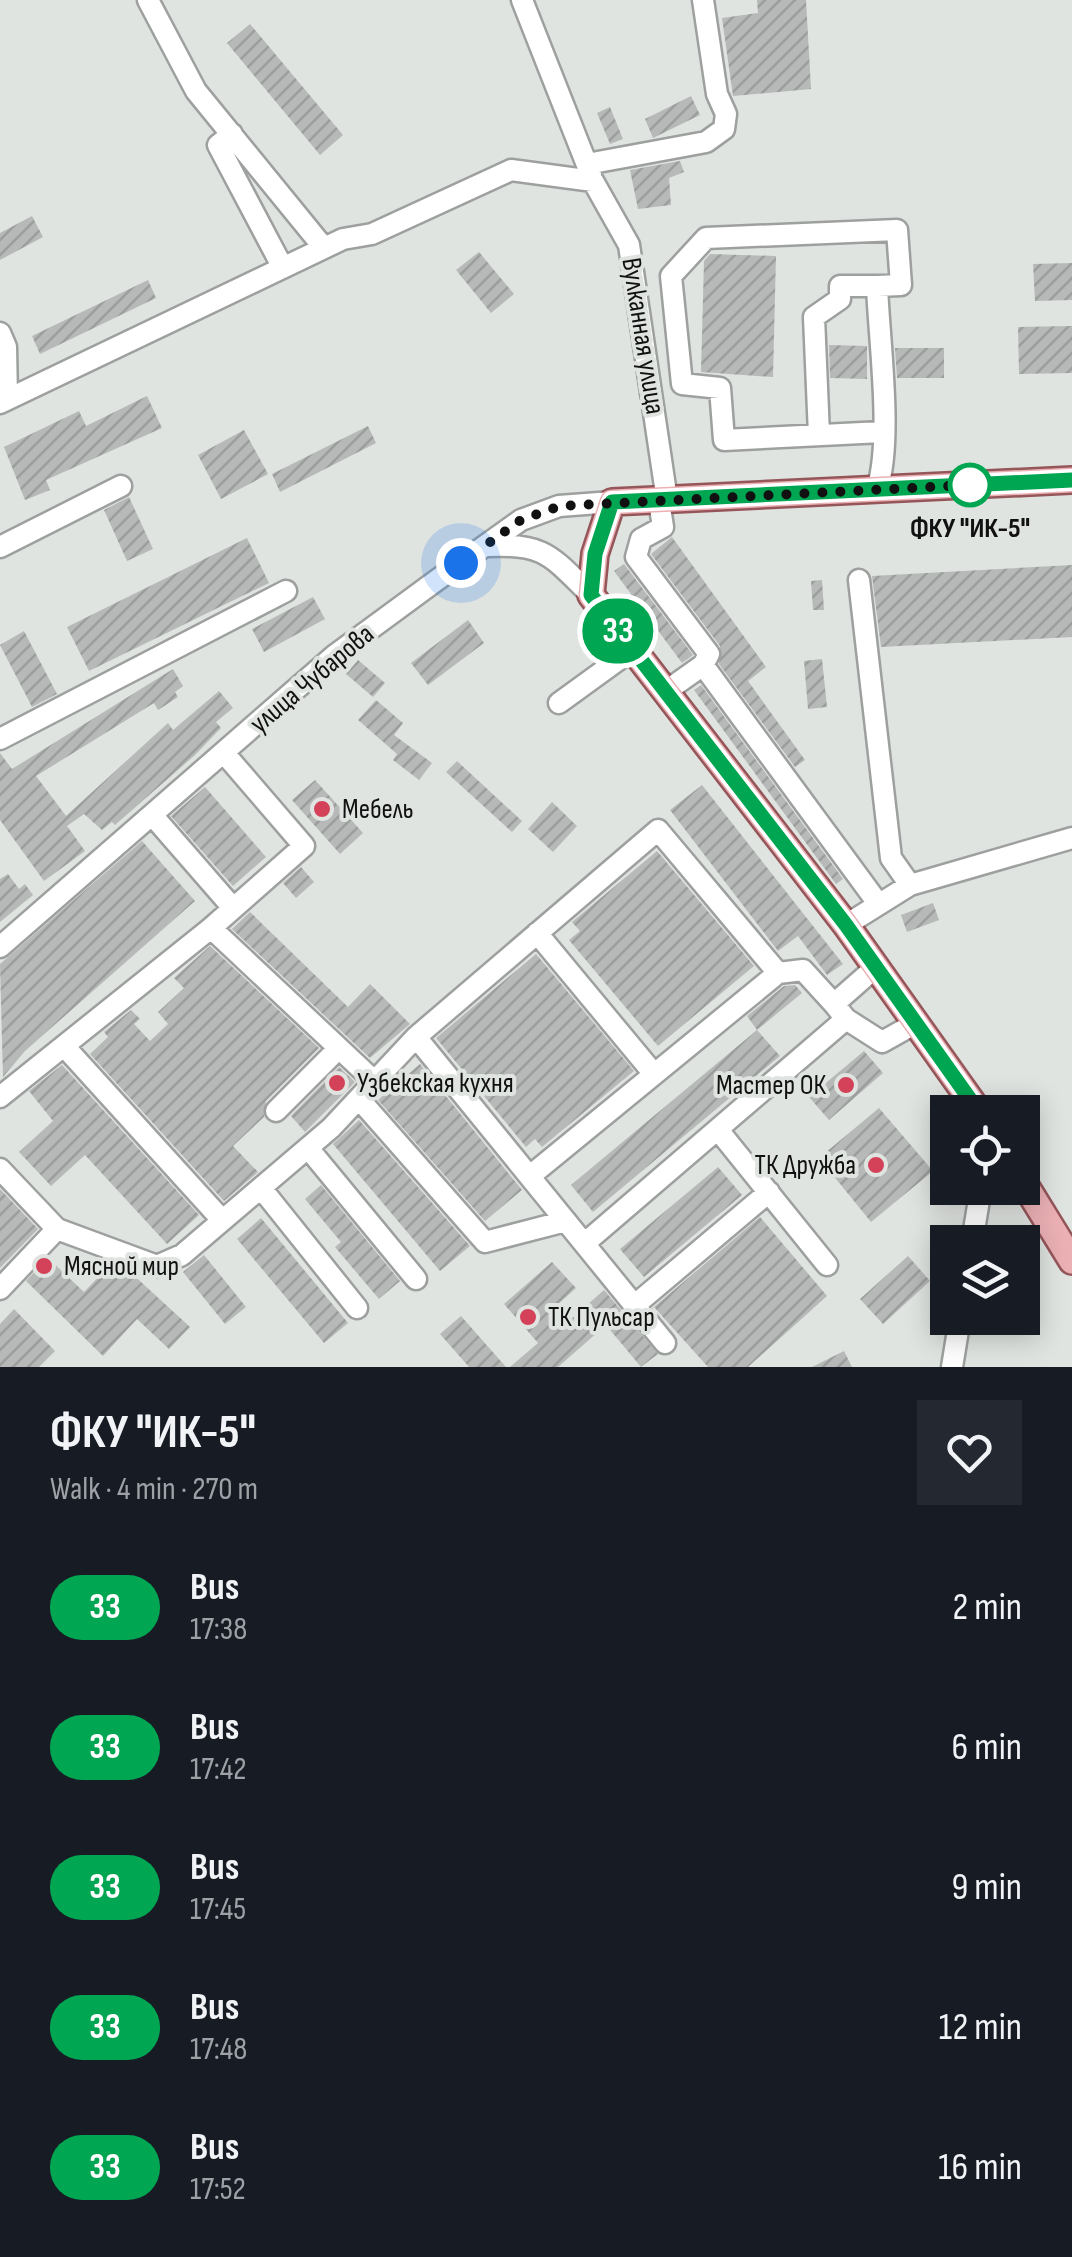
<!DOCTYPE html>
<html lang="en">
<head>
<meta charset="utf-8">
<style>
	:root { --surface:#171b24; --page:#242831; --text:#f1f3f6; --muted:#9ea1a6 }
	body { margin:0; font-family:"Sofia Sans Condensed",sans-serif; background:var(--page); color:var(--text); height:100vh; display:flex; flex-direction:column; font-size:38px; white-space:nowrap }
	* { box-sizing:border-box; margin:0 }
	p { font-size:32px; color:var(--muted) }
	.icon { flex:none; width:55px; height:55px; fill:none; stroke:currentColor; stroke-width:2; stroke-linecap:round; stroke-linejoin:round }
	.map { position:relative; height:1367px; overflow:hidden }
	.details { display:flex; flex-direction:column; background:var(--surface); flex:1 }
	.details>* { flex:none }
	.badge { padding:0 20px; border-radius:32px; font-size:35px; line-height:65px }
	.buttons { position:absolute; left:930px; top:1095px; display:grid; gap:20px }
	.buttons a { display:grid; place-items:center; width:110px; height:110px; border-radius:0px; background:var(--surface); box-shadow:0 5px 25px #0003; font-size:50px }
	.you { position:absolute; width:50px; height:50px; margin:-25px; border:8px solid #fff; border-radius:50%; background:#1a73e8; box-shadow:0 0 0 15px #1a73e833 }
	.map>.badge { position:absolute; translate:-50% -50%; box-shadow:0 0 0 5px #fff }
	.round { display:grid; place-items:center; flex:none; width:105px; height:105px; border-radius:0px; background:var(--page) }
	.headline { display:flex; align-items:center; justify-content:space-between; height:170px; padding:0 50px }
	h1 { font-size:48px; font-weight:700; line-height:75px }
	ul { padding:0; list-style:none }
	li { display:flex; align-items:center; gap:30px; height:140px; padding:0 50px }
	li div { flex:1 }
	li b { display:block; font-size:38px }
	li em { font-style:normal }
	li .badge { min-width:110px; font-weight:700; text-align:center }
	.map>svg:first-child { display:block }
</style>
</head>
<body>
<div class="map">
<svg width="1072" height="1367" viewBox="0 0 1072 1367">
	<defs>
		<pattern id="building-hatch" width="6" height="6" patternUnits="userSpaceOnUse" patternTransform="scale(2.5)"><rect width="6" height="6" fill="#b6b9b7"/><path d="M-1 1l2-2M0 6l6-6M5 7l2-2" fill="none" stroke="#9b9e9c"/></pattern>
	</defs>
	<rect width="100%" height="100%" fill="#e0e4e1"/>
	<!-- building -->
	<path fill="url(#building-hatch)" d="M757,0H806L811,89L733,96L722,18L758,13Z
		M250,24L343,135L320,155L227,43Z
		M691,96L700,115L653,138L645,119Z
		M610,107L623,139L610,144L597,113Z
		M680,161L684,172L669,178L671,205L638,209L630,170Z
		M32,216L43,237L0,260V233Z
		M479,252L514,294L491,313L456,270Z
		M710,254L776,256L773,377L701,372L704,261Z
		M1072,263V300L1035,301L1033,264Z
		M148,280L156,298L40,354L32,336Z
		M1072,326V373L1019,374L1018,327Z
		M829,345L867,346V379L830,378Z
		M895,348H944V378H897Z
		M147,396L162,428L46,480L50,490L25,500L4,447L79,411L86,426Z
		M368,426L376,443L280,492L272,474Z
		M244,430L268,474L221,499L198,455Z
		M129,497L153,549L127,561L104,510Z
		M672,537L766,667L748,681L805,760L795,767L719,664L720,646L651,554Z
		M247,538L269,583L89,671L67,627Z
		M624,564L693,655L682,663L614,571Z
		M1072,565V637L881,647L872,576Z
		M822,580L824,610H813L811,581Z
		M313,597L325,619L264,652L252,629Z
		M468,620L484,643L428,685L411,663Z
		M24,631L57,694L32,707L0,645Z
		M822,659L827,707L808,709L804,661Z
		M358,660L385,683L373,697L346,674Z
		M173,669L183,686L175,692L178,697L158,710L154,703L36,776L66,816L168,723L173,730L219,691L233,708L216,722L221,728L195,755L115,825L112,822L102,830L84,814L67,826L85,851L44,881L0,820V753L12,769Z
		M701,685L843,879L836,884L694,690Z
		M376,700L403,723L394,735L432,763L419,780L393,760L397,754L358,720Z
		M457,761L522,821L512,832L446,772Z
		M315,780L363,833L340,854L292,800Z
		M702,785L843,964L827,975L798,936L778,951L670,810Z
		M205,787L266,857L233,886L171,816Z
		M552,802L577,826L553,852L528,829Z
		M142,841L195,901L25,1051L3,1077L0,964Z
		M657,851L754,966L658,1046L569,940L580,931L572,922Z
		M301,867L314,882L296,898L283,883Z
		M8,874L19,889L25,884L33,895L0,922V879Z
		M933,903L939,920L907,932L901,915Z
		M250,912L348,1007L370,984L410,1024L370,1058L232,929Z
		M210,946L319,1048L266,1101L264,1117L233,1146L258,1172L224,1201L90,1054L108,1037L104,1032L131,1010L140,1019L134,1024L150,1041L168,1024L158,1012L184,988L174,978Z
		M536,954L634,1071L542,1147L535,1139L526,1147L436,1038Z
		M795,985L802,993L757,1030L747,1016L784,986Z
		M757,1030L780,1056L593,1212L571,1185Z
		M864,1051L883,1073L829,1120L809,1097Z
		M420,1064L522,1190L485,1221L378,1100Z
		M62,1065L199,1215L167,1244L85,1155L51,1186L19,1152L53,1121L29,1091Z
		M339,1067L355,1082L305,1132L291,1116Z
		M879,1108L933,1171L871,1222L819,1158Z
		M359,1120L470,1246L440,1271L333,1144Z
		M718,1167L742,1195L644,1277L620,1249Z
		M321,1185L400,1281L379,1299L335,1247L341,1242L305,1199Z
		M0,1189L38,1229L0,1268Z
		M760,1217L827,1296L748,1367H708L654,1307Z
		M261,1218L348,1323L324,1343L237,1239Z
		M204,1255L246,1307L225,1324L183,1272Z
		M908,1256L930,1281L883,1324L860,1299Z
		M48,1258L84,1292L111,1264L128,1270L190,1327L169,1349L137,1319L103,1356L26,1281Z
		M552,1262L576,1288L556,1306L569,1321L604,1290L658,1354L641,1367L606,1325L558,1367H510L538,1343L504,1304Z
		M14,1309L55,1351L39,1367H0V1324Z
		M461,1316L506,1367H469L440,1334Z
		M844,1351L852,1367H812Z"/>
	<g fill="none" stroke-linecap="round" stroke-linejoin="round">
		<defs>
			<path id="minor" d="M148,0L196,91L324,248
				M522,0L591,175
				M232,134L218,145L283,268
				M587,164L706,142L724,129L726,114L717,94L703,0
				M0,333L6,347L7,399
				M0,403L343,239L372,234L511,170L593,181L629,245L667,500
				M819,435L814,317L840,299V286H877
				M877,489C893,440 879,340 877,286L901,285L897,230L706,238L671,276L682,384L720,388L724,440L882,432
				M659,501L663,527L641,539L636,557L709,654L703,665L877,902
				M487,546C545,543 551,556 591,595
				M0,547L121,486
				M859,580L891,858L910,885
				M665,692L703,665
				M559,703L632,650
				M0,739L286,591
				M153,816L233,908
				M846,925L910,885L1072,838
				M211,928L304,846L224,753
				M537,933L654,1074
				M0,947L335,655L437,580L521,520L559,506L612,502
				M846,1019L882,1042L916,1023
				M416,1037L658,830L778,973
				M64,1046L222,1220
				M0,1097L211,928L373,1080
				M360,1100L485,1242L566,1221
				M276,1111L339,1048
				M719,1131L827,1265
				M308,1148L416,1279
				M0,1169L57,1229
				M530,1176L778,973L803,970L834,1004L876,967
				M261,1188L357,1308
				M972,1242L981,1188
				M585,1243L846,1019L834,1004
				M0,1289L57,1229L157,1266L182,1255L331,1128L416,1037L665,1343
				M635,1305L769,1192
				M952,1367L960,1318"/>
			<path id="major" d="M979,1112L846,925L591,595L595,554L612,502L1072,480
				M1022,1180L1072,1261"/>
		</defs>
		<!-- minor casing -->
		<use href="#minor" stroke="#9da09e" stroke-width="25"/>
		<!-- major casing -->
		<use href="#major" stroke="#95565a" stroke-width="30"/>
		<!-- minor -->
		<use href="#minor" stroke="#fff" stroke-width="20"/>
		<!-- major -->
		<use href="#major" stroke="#eab0b4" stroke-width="25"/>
	</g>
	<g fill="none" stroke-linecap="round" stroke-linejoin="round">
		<defs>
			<path id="line" d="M979,1112L846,925L591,595L595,554L612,502L1072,480"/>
		</defs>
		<!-- line casing -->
		<use href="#line" stroke="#fff" stroke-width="22"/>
		<!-- line -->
		<use href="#line" stroke="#00a651" stroke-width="15"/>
		<!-- walk -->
		<path stroke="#101110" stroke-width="10" stroke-dasharray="0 18" d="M461,563L521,520L560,506L970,485"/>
	</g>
	<!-- markers -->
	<circle fill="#fff" stroke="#00a651" stroke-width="5" cx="970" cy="485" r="20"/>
	<g fill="#d34258" stroke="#e0e4e1" stroke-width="4">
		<circle cx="322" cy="809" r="10"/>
		<circle cx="337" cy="1083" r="10"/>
		<circle cx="846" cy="1085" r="10"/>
		<circle cx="876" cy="1165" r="10"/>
		<circle cx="44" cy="1266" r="10"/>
		<circle cx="528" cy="1317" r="10"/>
	</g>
	<g text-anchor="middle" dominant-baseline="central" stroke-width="8" stroke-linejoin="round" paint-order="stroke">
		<!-- street labels -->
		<g font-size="28" fill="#101110" stroke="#e0e4e1">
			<text transform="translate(643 336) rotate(81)">Вулканная улица</text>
			<text transform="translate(312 679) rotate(-40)">улица Чубарова</text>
		</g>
		<!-- stop labels -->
		<g font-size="28" font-weight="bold" fill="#101110" stroke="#e0e4e1">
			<text x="970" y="528">ФКУ "ИК-5"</text>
		</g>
		<!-- poi labels -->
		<g font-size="28" fill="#101110" stroke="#e0e4e1" text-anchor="start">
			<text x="342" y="809">Мебель</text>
			<text x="357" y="1083">Узбекская кухня</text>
			<text x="826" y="1085" text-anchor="end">Мастер ОК</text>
			<text x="856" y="1165" text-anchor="end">ТК Дружба</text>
			<text x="64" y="1266">Мясной мир</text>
			<text x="548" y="1317">ТК Пульсар</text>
		</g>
	</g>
</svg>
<div class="buttons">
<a><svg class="icon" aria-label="locate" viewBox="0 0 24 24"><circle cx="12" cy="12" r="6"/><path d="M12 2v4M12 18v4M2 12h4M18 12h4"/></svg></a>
<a><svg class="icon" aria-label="layers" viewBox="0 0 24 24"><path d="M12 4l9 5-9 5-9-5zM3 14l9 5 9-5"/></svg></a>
</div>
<div class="you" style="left:461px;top:563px"></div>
<b class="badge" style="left:618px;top:631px;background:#00a651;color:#fff">33</b>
</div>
<section class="details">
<div class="headline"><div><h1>ФКУ &quot;ИК-5&quot;</h1><p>Walk · 4 min · 270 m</p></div><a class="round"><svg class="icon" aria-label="heart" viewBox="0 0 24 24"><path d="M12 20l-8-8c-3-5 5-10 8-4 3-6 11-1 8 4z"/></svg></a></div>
<ul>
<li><span class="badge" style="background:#00a651;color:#fff">33</span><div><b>Bus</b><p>17:38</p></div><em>2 min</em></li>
<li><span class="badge" style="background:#00a651;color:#fff">33</span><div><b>Bus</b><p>17:42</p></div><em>6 min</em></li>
<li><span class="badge" style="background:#00a651;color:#fff">33</span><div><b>Bus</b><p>17:45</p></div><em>9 min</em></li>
<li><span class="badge" style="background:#00a651;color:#fff">33</span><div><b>Bus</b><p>17:48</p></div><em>12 min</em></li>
<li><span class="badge" style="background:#00a651;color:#fff">33</span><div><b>Bus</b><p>17:52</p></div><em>16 min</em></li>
</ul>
</section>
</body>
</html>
